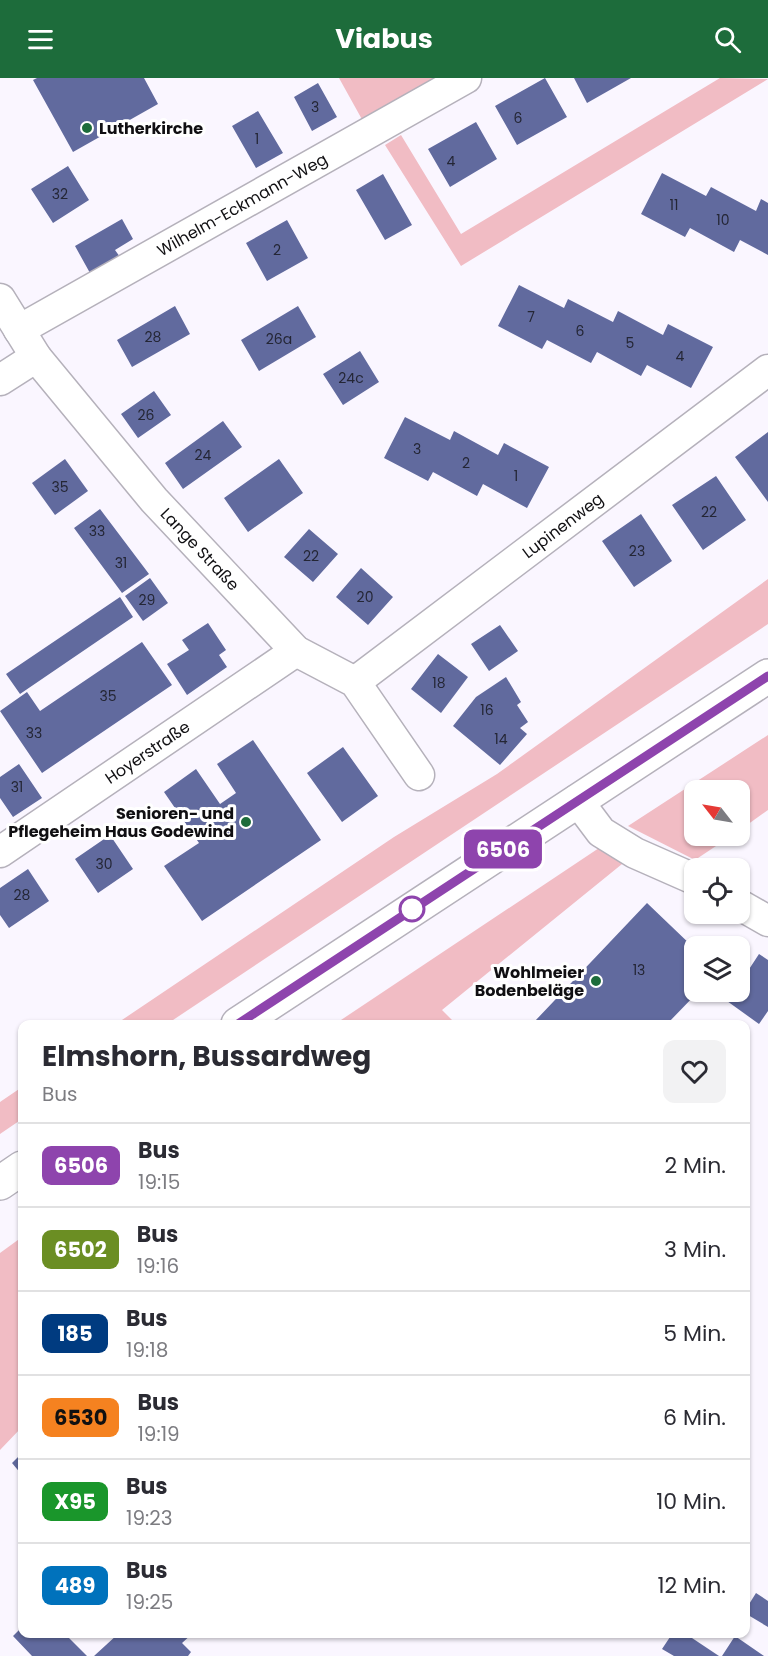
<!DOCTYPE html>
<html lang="de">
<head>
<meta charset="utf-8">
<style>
	:root { --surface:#fff; --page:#f2f2f3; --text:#2b2b33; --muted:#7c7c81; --line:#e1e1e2; --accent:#1d6c3b }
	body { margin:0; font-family:Poppins,sans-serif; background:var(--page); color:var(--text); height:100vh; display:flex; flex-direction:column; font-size:22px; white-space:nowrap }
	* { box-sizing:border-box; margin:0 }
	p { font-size:20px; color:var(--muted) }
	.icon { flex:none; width:33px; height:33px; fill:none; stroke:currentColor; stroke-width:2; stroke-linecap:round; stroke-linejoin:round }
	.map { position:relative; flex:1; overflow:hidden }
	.sheet { position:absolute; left:18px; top:942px; width:732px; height:618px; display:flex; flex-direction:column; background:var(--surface); border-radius:12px; box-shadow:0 2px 4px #0004 }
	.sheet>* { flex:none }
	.badge { padding:0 12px; border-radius:9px; font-size:21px; line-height:39px }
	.needle { width:39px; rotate:301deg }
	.tools { position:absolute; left:684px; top:702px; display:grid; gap:12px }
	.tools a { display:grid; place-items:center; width:66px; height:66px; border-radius:12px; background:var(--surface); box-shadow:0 2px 4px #0004; font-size:30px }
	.map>.badge { position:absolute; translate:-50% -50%; box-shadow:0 0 0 3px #fff }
	.round { display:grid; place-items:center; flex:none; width:63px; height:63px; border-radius:12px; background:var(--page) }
	.overview { display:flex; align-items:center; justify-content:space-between; height:102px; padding:0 24px }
	h1 { font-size:28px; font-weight:700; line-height:45px }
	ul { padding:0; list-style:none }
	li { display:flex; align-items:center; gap:18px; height:84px; padding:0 24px; border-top:2px solid var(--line) }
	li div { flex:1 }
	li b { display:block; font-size:22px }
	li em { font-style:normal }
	li .badge { min-width:66px; font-weight:700; text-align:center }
	header { display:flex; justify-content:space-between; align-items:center; height:78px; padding:0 24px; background:var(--accent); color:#fff; font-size:27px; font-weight:700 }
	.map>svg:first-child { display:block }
</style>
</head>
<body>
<header><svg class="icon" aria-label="menu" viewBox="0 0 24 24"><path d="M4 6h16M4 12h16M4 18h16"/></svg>Viabus<svg class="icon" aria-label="search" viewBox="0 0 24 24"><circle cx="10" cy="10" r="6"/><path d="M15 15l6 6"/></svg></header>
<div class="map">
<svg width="768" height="1578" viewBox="0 0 768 1578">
	<rect width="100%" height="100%" fill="#faf6ff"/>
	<!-- green -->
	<path fill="#f1bcc4" d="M339,0H443L364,45Z
		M720,0L768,1L461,188L385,67L401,57L461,156Z
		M768,501V546L167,946H116L394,759L497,696Z
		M768,657V732L740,752V712H694V758H731L695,782L628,748Z
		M602,768L627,782L442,932L456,946H335Z
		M22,1009V1041L0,1056V1024Z
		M22,1159V1349L0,1372V1175Z"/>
	<!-- building -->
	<path fill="#616a9e" d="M37,0H144L158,26L73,74L33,2Z
		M545,0L567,39L517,67L495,28Z
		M574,0H631L587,25Z
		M318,5L337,39L312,53L294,19Z
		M258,33L283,75L256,90L232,48Z
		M476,44L497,81L450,109L428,71Z
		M68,88L89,122L53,145L31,111Z
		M662,95L706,118L711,109L756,133L761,121L768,125V177L740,162L734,174L690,150L685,159L641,136Z
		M383,96L412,147L385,162L356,112Z
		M122,141L133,161L115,172L120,179L90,195L75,168Z
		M287,142L308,180L267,203L246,165Z
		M519,207L564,230L568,221L613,244L618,233L663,257L668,246L713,269L691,310L647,287L641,298L597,274L591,285L547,262L542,271L498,248Z
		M175,228L190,256L132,289L117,262Z
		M298,228L316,259L259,293L241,262Z
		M360,273L379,304L343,327L323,296Z
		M154,313L171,337L138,360L121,336Z
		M405,339L450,362L454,353L498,377L504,365L549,389L527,430L483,406L477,418L433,394L428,403L384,380Z
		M223,343L242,369L183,411L165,385Z
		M768,354V424L735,379Z
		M65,381L88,413L55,437L32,405Z
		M279,381L303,415L248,454L224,420Z
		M716,398L746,442L703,472L672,427Z
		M100,431L149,496L122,515L74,450Z
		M641,436L672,483L634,509L602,463Z
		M309,451L338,476L313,504L284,479Z
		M361,490L393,519L368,547L336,519Z
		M150,500L168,525L143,543L125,518Z
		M120,519L133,539L20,616L6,596Z
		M208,545L226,572L219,577L227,589L187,617L167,586L189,572L182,562Z
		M500,547L518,573L489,593L471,566Z
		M142,564L172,607L42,695L0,633L27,614L40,633Z
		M438,576L468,599L441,635L411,611Z
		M506,599L521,624L517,627L528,644L520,650L527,656L500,687L453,648L476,619Z
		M253,662L321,762L202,843L164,788L199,765L164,714L196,691L220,726L236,715L217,686Z
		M343,669L378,718L342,744L307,695Z
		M19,686L42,720L13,739L0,720V699Z
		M110,757L133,791L98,815L75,781Z
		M28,791L49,823L9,850L0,837V810Z
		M647,825L694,870V914H698L667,946H539L535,943Z
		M759,876L768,882V933L759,946L727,923L733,914H740V905Z
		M22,1375V1397L12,1385Z
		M756,1515L768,1523V1549L748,1537L746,1541V1531Z
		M22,1549V1556H65L87,1578H32L13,1558Z
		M118,1556H192L182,1565L191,1574L188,1578H94Z
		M672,1556H686L719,1578H674L662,1571Z
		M735,1558L764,1578H722Z"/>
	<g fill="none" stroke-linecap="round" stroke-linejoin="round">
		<defs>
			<g id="minor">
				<path id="s1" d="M0,221L36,279L154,422L296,573L355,604L419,697"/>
				<path id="s2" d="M19,252L466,0"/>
				<path d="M0,302L36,279"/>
				<path id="s3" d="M355,604L768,292"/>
				<path d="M577,722L601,754L635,775L694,801"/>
				<path id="s4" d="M0,774L296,573"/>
				<path d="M740,827L768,843"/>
			</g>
			<path id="major" d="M238,946L768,598
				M0,1105L22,1090"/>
		</defs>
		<!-- minor casing -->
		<use href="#minor" stroke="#b5b1bb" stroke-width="33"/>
		<!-- major casing -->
		<use href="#major" stroke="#b5b1bb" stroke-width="36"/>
		<!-- minor -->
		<use href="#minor" stroke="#fff" stroke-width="30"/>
		<!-- major -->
		<use href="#major" stroke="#fff" stroke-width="33"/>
	</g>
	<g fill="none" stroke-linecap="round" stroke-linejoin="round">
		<defs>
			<path id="line" d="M238,946L768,598"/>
		</defs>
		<!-- line casing -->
		<use href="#line" stroke="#fff" stroke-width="14"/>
		<!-- line -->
		<use href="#line" stroke="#8e44ad" stroke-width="9"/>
	</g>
	<!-- markers -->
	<g fill="#1d6c3b" stroke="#fff" stroke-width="2">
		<circle cx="87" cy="50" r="6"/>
		<circle cx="246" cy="744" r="6"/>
		<circle cx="596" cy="903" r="6"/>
	</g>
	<circle fill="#fff" stroke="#8e44ad" stroke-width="3" cx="412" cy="831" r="12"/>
	<g text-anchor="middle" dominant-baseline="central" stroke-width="6" stroke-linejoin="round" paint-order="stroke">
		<!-- number labels -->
		<g font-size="14" fill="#242635">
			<text x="315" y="29">3</text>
			<text x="518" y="40">6</text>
			<text x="257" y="61">1</text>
			<text x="451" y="83">4</text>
			<text x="60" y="116">32</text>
			<text x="674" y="127">11</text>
			<text x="723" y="142">10</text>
			<text x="277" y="172">2</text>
			<text x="531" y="239">7</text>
			<text x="580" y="253">6</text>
			<text x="153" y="259">28</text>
			<text x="279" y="261">26a</text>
			<text x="630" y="265">5</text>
			<text x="680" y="278">4</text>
			<text x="351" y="300">24c</text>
			<text x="146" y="337">26</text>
			<text x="417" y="371">3</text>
			<text x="203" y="377">24</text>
			<text x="466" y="385">2</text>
			<text x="516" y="398">1</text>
			<text x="60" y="409">35</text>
			<text x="709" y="434">22</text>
			<text x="97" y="453">33</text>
			<text x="637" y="473">23</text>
			<text x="311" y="478">22</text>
			<text x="121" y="485">31</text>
			<text x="365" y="519">20</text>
			<text x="147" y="522">29</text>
			<text x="439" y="605">18</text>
			<text x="108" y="618">35</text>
			<text x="487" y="632">16</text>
			<text x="34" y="655">33</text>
			<text x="501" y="661">14</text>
			<text x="17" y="709">31</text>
			<text x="104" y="786">30</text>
			<text x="22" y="817">28</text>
			<text x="639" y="892">13</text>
		</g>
		<!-- poi labels -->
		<g font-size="16" font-weight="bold" fill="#100f12" stroke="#fff" text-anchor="end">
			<text x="99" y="50" text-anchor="start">Lutherkirche</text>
			<text x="234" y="735">Senioren- und<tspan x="234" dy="18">Pflegeheim Haus Godewind</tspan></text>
			<text x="584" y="894">Wohlmeier<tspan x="584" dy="18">Bodenbeläge</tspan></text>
		</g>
		<!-- street labels -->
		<g font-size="16" fill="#100f12" stroke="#fff">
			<text stroke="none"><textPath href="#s2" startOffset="256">Wilhelm-Eckmann-Weg</textPath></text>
			<text stroke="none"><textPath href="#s3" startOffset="260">Lupinenweg</textPath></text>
			<text stroke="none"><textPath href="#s1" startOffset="321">Lange Straße</textPath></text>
			<text stroke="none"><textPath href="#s4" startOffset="178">Hoyerstraße</textPath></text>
		</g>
	</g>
</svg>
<div class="tools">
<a><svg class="needle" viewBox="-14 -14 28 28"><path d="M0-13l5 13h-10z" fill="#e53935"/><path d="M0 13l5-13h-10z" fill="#7c7c81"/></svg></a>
<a><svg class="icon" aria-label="locate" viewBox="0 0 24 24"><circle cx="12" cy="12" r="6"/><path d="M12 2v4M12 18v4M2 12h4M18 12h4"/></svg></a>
<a><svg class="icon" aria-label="layers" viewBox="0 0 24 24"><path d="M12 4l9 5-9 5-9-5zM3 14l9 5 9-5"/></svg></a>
</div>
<b class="badge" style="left:503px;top:771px;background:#8e44ad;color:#fff">6506</b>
<section class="sheet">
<div class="overview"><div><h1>Elmshorn, Bussardweg</h1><p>Bus</p></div><a class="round"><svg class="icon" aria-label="heart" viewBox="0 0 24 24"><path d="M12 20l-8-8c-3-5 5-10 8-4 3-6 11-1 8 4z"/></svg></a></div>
<ul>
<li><span class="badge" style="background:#8e44ad;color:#fff">6506</span><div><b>Bus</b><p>19:15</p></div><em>2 Min.</em></li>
<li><span class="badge" style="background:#6b8e23;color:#fff">6502</span><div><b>Bus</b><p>19:16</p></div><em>3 Min.</em></li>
<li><span class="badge" style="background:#003b80;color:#fff">185</span><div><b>Bus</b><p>19:18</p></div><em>5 Min.</em></li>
<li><span class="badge" style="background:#f58220;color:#111">6530</span><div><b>Bus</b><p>19:19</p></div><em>6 Min.</em></li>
<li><span class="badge" style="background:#1a962b;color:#fff">X95</span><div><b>Bus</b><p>19:23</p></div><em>10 Min.</em></li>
<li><span class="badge" style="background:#0072bc;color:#fff">489</span><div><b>Bus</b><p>19:25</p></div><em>12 Min.</em></li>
</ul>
</section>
</div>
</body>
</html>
